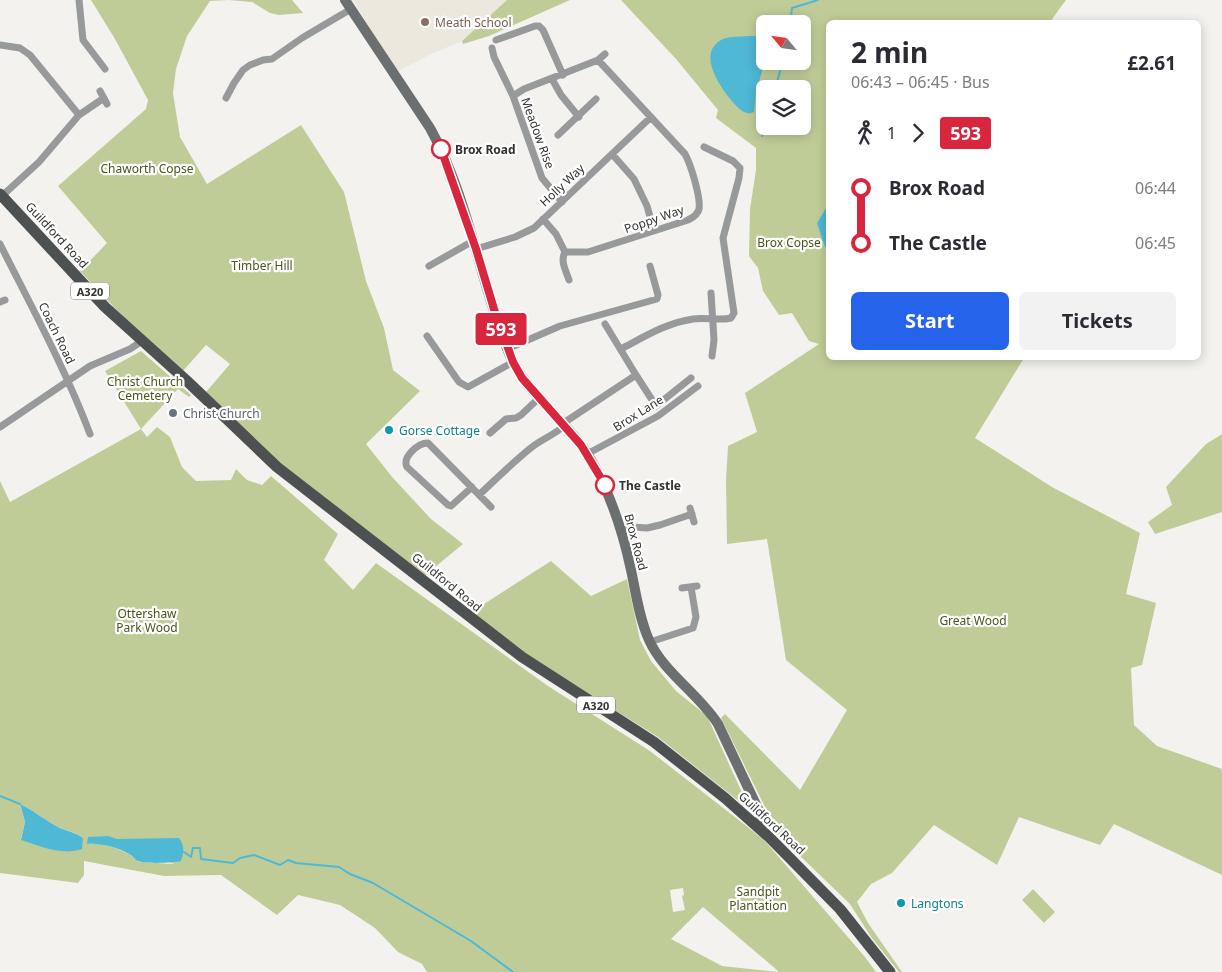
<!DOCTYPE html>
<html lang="en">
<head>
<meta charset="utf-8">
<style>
	:root { --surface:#fff; --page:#f2f2f3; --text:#2b2b33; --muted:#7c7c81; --accent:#2563eb }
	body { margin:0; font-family:"Noto Sans",sans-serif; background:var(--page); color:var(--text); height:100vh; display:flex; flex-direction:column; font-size:19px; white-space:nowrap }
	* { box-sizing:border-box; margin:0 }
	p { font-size:16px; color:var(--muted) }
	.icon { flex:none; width:28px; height:28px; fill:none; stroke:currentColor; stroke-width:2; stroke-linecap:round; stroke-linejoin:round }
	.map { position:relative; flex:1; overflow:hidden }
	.panel { position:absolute; left:826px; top:20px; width:375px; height:340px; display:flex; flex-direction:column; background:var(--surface); border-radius:8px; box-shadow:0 2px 12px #0003 }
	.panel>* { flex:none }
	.badge { padding:0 10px; border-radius:4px; font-size:18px; line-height:32px }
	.needle { width:32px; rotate:299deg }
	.fabs { position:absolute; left:756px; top:15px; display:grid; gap:10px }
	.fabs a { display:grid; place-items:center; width:55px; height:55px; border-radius:8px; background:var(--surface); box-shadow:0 2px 12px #0003; font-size:25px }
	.map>.badge { position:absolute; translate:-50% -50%; box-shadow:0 0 0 2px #fff }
	.legs { display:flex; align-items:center; gap:8px; height:55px; padding:0 25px; font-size:16px }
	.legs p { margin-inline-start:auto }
	.summary { display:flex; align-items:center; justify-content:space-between; height:85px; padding:0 25px }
	h1 { font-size:28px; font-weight:700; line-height:38px }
	.cta { display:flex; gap:10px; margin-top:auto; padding:10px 25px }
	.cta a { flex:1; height:58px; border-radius:8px; background:var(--accent); color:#fff; font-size:20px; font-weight:700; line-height:58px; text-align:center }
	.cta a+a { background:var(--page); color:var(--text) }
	ul { padding:0 25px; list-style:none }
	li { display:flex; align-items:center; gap:18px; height:55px; font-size:19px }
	li i { display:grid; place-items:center; width:8px; height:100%; margin:0 6px; background:currentColor }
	li i::after { content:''; width:12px; height:12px; margin:-6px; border:4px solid; border-radius:50%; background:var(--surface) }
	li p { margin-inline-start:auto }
	li:first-child i { background:linear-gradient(#0000 50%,currentColor 0) }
	li:last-child i { background:linear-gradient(currentColor 50%,#0000 0) }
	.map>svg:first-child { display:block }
</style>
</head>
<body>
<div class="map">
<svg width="1222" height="972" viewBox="0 0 1222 972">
	<rect width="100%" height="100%" fill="#f4f2ef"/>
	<!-- built -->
	<path fill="#ece8dd" d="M353,0H507L462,41L429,55L400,70L394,68Z"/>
	<!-- green -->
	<path fill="#c0cc98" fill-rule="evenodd" d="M91,0H292L303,13L279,15L270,13L252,2L228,0L210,1L187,36L176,69L173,93L180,137L207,184L301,125L344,192L366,281L384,328L393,370L420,391L366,444L393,478L431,519L463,544L423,577L292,475L206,392L230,364L206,345L183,371L130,324L80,271L107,243L58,186L146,109L148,100L115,39Z
		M507,0H570L489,36L463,44L462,41Z
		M621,0H1066L1050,22H829V358H1024L975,438L1052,487L1140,533L1126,594L1156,603L1142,665L1131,668L1134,725L1157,746L1222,769V875L1114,824L1100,845L1019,817L997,865L934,825L892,873L871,884L857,902L868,923L902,972H899L871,937L850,904L770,827L768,813L721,718L725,714L800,790L847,710L786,660L767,539L727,544L726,480L728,446L757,432L745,393L819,344L809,341L792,313L779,315L763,291L758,268L749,256L750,209L756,170V148L716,118L718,110L676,59ZM765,24H802V61H765ZM765,89H802V126H765Z
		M141,351L191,395L189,397L178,389L141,429L147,437L157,427L170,437L182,467L196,481L231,480L236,469L247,480L262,485L271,476L338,534L324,560L353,590L376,563L548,686L650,751L749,828L765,841L865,957L876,972H427L422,964L398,952L375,928L340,905L298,895L277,915L221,875L164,876L84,861V875L78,883L0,873V481L10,502L141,429L105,371ZM20,805C34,810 45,820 58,827C67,831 75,832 83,838L21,839L25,822ZM109,836L116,839L174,864L139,862L129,854L113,847L102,844H88ZM683,888L684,895L682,896L685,910L673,912L670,890ZM703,907L778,971V972L722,966L671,939Z
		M1222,434V512L1155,534L1148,522L1172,505L1166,487L1206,444Z
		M551,561L591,596L627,579L640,640L651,661L676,691L707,716L750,810L658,737L517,649L470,613Z
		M1033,889L1055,912L1044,923L1022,900Z"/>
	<!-- water -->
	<path fill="#4fb8d5" d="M758,36L765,44V61L756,92L754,112C751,113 750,114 747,113C739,111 732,101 727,95C716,80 698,51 723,39C731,36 749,36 758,36Z
		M828,205H829V248L825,247L817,223Z
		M20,804C33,810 45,820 58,827C66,831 75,832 83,838L82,849C62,856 40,846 21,840L25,822Z
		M109,836L117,839L179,838C185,847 184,852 181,861C175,863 143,864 138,861C135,860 133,856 129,854C117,847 101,843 87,844L88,837Z"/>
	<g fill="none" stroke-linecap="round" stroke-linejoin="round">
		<!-- stream -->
		<path stroke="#4fb8d5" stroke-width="2" d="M790,24L792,8L818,0
			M775,89L783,61
			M762,136L765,126
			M0,796L20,804
			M184,852L191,857L193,848H200L201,859L233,863L240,858L254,855L280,865L288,860L296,863L339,867L350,874L373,883L471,941L513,972"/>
		<!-- street -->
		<path stroke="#97999a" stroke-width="7" d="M79,0L83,40L105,69
			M496,40L535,26H539L543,30L563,75
			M0,45L20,48L30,55L79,115
			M492,48L494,57L513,96L542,178L562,202
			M598,60L605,54
			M552,79L561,95L579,117
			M100,91L107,104
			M513,96L524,89L598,60L685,154C691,165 701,198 699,209C698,215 692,218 688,220L588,252H565L556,234L543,219
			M226,98L234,83L243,70L250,65L263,60L272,59L302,38L351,9
			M558,135L596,99
			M612,154L634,179L647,206L654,231
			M2,196L39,162L79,115L104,98
			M0,244C31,306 65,368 90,434
			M476,249L515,237L534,228L651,117
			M565,252C560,261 566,271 569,280
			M429,266L473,241
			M711,293L714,340L712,356
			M0,302L5,300
			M427,336L459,382L468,387L513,362
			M507,349L560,326L657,299L658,295L650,266
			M621,349C644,337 666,323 693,319C705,317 719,321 731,318L734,313L723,238L739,178L740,168L733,161L704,147
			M636,375L656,406L691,378
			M562,424L636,375L605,324
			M0,427L90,366L130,349L142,341
			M490,433L506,419L516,418L521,415L539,398
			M587,454L658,416L698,386
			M472,487L451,506L448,505L407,467C402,457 418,443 428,443L491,507
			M479,495C496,479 513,462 532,447C542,439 554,435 564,426
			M690,508L694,522
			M621,531L632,527L647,528L660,525L692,514
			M682,588L697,586
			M650,642L693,628L696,617L691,587"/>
		<!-- secondary -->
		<path stroke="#6c6f6f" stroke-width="10" d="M345,0L430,128C469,198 479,280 509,353C526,396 569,421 591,460C611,495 623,532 631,570C636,593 639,618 649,640C664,673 698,693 718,724L760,813L761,821L759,827"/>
		<!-- primary -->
		<path stroke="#4e5152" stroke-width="11" d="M0,194L105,307L187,381L277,467L522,657L654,742L725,798L769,837L840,909L890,972"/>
	</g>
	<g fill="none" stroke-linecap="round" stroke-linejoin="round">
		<defs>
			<path id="line-1" d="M441,149L476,249L494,309L513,362L522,378L581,445L605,485"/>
		</defs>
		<!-- line-1 casing -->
		<use href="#line-1" stroke="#fff" stroke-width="11"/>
		<!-- line-1 -->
		<use href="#line-1" stroke="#d7263d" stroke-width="8"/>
	</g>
	<!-- markers -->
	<circle fill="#8d6e63" stroke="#fff" stroke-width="2" cx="425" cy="22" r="5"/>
	<g fill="#fff" stroke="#d7263d" stroke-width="2.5">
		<circle cx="441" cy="149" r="9"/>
		<circle cx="605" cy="485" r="9"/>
	</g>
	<circle fill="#6b7280" stroke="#fff" stroke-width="2" cx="173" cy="413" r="5"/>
	<g fill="#0f9aa8" stroke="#fff" stroke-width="2">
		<circle cx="389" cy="430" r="5"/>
		<circle cx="901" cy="903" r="5"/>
	</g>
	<g text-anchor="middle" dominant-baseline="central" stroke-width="4.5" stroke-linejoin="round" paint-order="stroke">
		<!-- shield labels -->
		<g fill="#fff" stroke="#70706f" stroke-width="1">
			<rect x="71" y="282.5" width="38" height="17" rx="4"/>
			<rect x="577" y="696.5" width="38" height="17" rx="4"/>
		</g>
		<g font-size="11" font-weight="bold" fill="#333331">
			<text x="90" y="291">A320</text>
			<text x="596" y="705">A320</text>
		</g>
		<!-- education labels -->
		<g font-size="12" fill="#785e54" stroke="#fff" text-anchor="start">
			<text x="435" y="22">Meath School</text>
		</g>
		<!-- street labels -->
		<g font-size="12" fill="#333331" stroke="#fff">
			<text transform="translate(538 133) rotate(70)">Meadow Rise</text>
			<text transform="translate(562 185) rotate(-43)">Holly Way</text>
			<text transform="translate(654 219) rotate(-19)">Poppy Way</text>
			<text transform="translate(57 235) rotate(47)">Guildford Road</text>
			<text transform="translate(57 333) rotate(64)">Coach Road</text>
			<text transform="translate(638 413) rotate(-32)">Brox Lane</text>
			<text transform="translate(636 542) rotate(75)">Brox Road</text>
			<text transform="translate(447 582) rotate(39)">Guildford Road</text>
			<text transform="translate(772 823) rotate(43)">Guildford Road</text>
		</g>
		<!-- stop labels -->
		<g font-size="12" font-weight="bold" fill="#333331" stroke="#fff" text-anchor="start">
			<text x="455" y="149">Brox Road</text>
			<text x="619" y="485">The Castle</text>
		</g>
		<!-- park labels -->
		<g font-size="12" fill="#4b551c" stroke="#fff">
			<text x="147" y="168">Chaworth Copse</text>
			<text x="789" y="242">Brox Copse</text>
			<text x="262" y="265">Timber Hill</text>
			<text x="145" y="381">Christ Church<tspan x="145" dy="14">Cemetery</tspan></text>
			<text x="147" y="613">Ottershaw<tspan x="147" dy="14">Park Wood</tspan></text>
			<text x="973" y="620">Great Wood</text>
			<text x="758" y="891">Sandpit<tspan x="758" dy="14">Plantation</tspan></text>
		</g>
		<!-- worship labels -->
		<g font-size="12" fill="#5b616d" stroke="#fff" text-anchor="start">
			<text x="183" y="413">Christ Church</text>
		</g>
		<!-- culture labels -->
		<g font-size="12" fill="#0d838f" stroke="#fff" text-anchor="start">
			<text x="399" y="430">Gorse Cottage</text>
			<text x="911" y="903">Langtons</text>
		</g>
	</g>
</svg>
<div class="fabs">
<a><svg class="needle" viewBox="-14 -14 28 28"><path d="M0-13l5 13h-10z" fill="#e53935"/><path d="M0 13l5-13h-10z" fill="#7c7c81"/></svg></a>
<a><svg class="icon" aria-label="layers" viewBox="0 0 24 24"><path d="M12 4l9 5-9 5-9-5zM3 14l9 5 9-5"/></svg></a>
</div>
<b class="badge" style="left:501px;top:329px;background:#d7263d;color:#fff">593</b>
<section class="panel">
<div class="summary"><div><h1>2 min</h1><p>06:43 – 06:45 · Bus</p></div><b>£2.61</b></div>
<div class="legs"><svg class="icon" aria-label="walk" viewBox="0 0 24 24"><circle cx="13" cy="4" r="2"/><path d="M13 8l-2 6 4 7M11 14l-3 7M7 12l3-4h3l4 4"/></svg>1<svg class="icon" aria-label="forward" viewBox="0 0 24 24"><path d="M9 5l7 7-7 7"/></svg><b class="badge" style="background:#d7263d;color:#fff">593</b></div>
<ul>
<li><i style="color:#d7263d"></i><b>Brox Road</b><p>06:44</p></li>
<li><i style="color:#d7263d"></i><b>The Castle</b><p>06:45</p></li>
</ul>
<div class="cta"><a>Start</a><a>Tickets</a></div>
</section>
</div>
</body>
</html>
